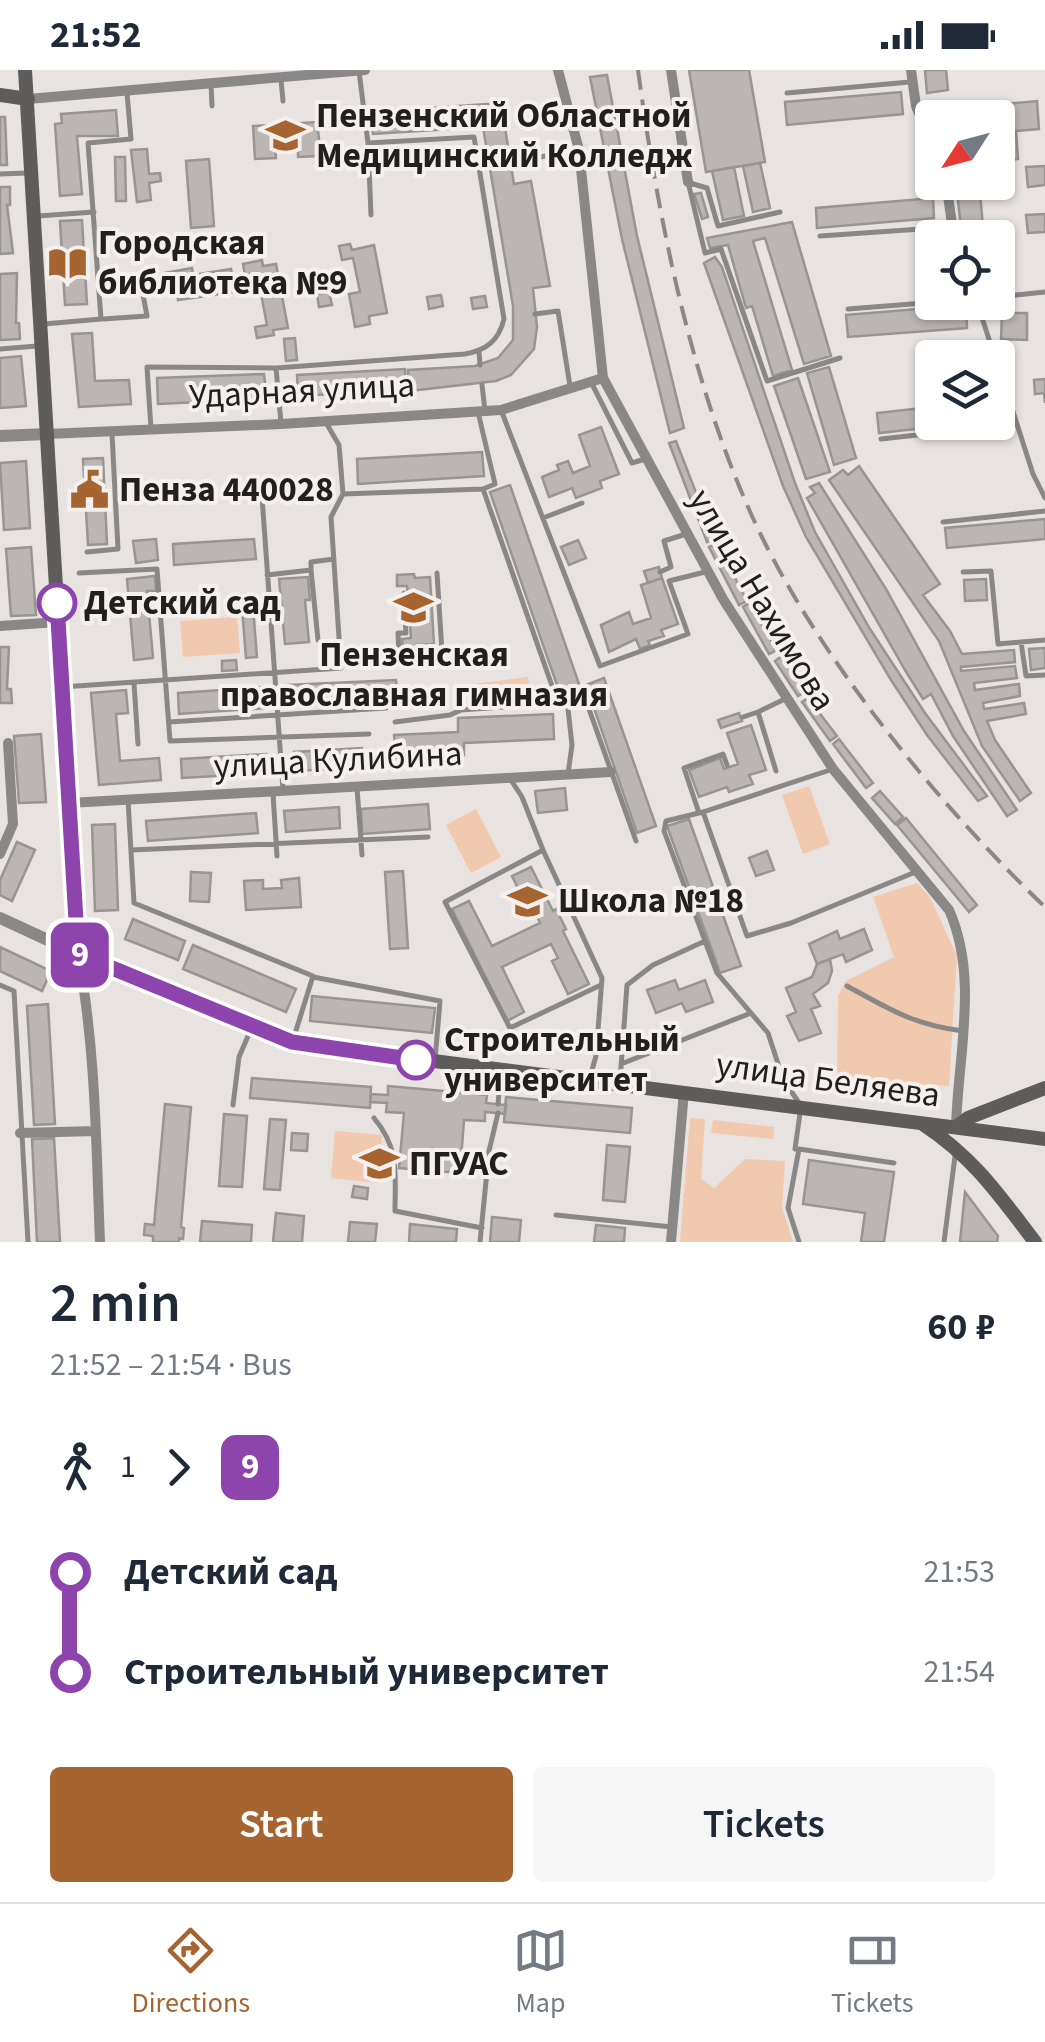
<!DOCTYPE html>
<html lang="en">
<head>
<meta charset="utf-8">
<style>
	:root { --surface:#fff; --page:#f6f6f7; --text:#1f2937; --muted:#747a83; --line:#e0e1e3; --accent:#a66430 }
	body { margin:0; font-family:"Source Sans 3",sans-serif; background:var(--page); color:var(--text); height:100vh; display:flex; flex-direction:column; font-size:38px; white-space:nowrap }
	* { box-sizing:border-box; margin:0 }
	p { font-size:32px; color:var(--muted) }
	.icon { flex:none; width:55px; height:55px; fill:none; stroke:currentColor; stroke-width:2; stroke-linecap:round; stroke-linejoin:round }
	.map { position:relative; height:1172px; overflow:hidden }
	.sheet { display:flex; flex-direction:column; background:var(--surface); flex:1 }
	.sheet>* { flex:none }
	.badge { padding:0 20px; border-radius:15px; font-size:35px; line-height:65px }
	.needle { width:65px; rotate:234deg }
	.fabs { position:absolute; left:915px; top:30px; display:grid; gap:20px }
	.fabs a { display:grid; place-items:center; width:100px; height:100px; border-radius:10px; background:var(--surface); box-shadow:0 2px 8px #0004; font-size:50px }
	.map>.badge { position:absolute; translate:-50% -50%; box-shadow:0 0 0 5px #fff }
	.legs { display:flex; align-items:center; gap:15px; height:110px; padding:0 50px; font-size:32px }
	.legs p { margin-inline-start:auto }
	.overview { display:flex; align-items:center; justify-content:space-between; height:170px; padding:0 50px }
	h1 { font-size:55px; font-weight:600; line-height:75px }
	.action { display:flex; gap:20px; margin-top:auto; padding:20px 50px }
	.action a { flex:1; height:115px; border-radius:10px; background:var(--accent); color:#fff; font-size:40px; font-weight:600; line-height:115px; text-align:center }
	.action a+a { background:var(--page); color:var(--text) }
	ul { padding:0 50px; list-style:none }
	li { display:flex; align-items:center; gap:35px; height:100px; font-size:38px }
	li i { display:grid; place-items:center; width:15px; height:100%; margin:0 12px; background:currentColor }
	li i::after { content:''; width:25px; height:25px; margin:-12px; border:8px solid; border-radius:50%; background:var(--surface) }
	li p { margin-inline-start:auto }
	li:first-child i { background:linear-gradient(#0000 50%,currentColor 0) }
	li:last-child i { background:linear-gradient(currentColor 50%,#0000 0) }
	.status { display:flex; justify-content:space-between; align-items:center; height:70px; padding:0 50px; background:var(--surface); direction:ltr }
	.status svg { height:28px; fill:currentColor }
	.dock { display:flex; justify-content:space-around; align-items:center; height:140px; border-top:2px solid var(--line); background:var(--surface); font-size:28px; color:var(--muted) }
	.dock a { display:grid; justify-items:center; gap:5px }
	.dock .on { color:var(--accent) }
	.map>svg:first-child { display:block }
</style>
</head>
<body>
<div class="status"><b>21:52</b><svg viewBox="0 0 49 12"><path d="M0 12V9h3v3zM5 12V6h3v6zM10 12V3h3v9zM15 12V0h3v12zM26 1h20v11H26zM47 4h2v5h-2z"/></svg></div>
<div class="map">
<svg width="1045" height="1172" viewBox="0 0 1045 1172">
	<rect width="100%" height="100%" fill="#e8e3e0"/>
	<!-- green -->
	<path fill="#f0c9af" d="M237,547L240,583L183,587L180,551Z
		M528,607L531,628L476,634L474,614Z
		M809,716L830,774L803,784L782,725Z
		M476,739L501,787L471,803L446,755Z
		M917,813L930,827L957,886L949,1016L837,1008L838,926L846,911L894,887L873,827Z
		M690,1048L705,1049L701,1109L714,1118L745,1089L785,1091L782,1137L793,1172H680Z
		M713,1050L774,1057L773,1069L711,1063Z
		M335,1061L382,1065L378,1113L331,1108Z"/>
	<!-- building -->
	<path fill="#bbb6b3" stroke="#989491" stroke-width="2.5" d="M689,0H749L765,92L706,102Z
		M925,0H946L948,20L927,23Z
		M607,5L637,166L684,358L670,363L622,169L590,7Z
		M901,22L903,44L787,55L785,32Z
		M1037,31L1039,59L1016,61L1018,89L1001,91L998,48H971L970,37Z
		M501,33L514,114L531,111L550,216L533,218L537,257L534,279L511,305L496,311L409,321L408,300L475,296L498,288L513,270V236L483,57L373,64L371,42Z
		M116,40L118,66H77L82,124L60,126L55,54L62,53L61,44Z
		M0,47H5L7,95H0Z
		M317,52L321,86L298,87V76L275,77L276,88L255,89L253,56Z
		M147,79L149,104L160,103L161,111L149,113L151,130L137,132L131,80Z
		M115,87H125L126,131H116Z
		M209,89L214,156L191,158L186,91Z
		M760,93L770,138L753,142L743,96Z
		M1045,96V115L1028,117L1026,97Z
		M734,97L744,146L723,150L712,101Z
		M956,112H979L984,168H962Z
		M0,117H10V135H7L13,183L0,184Z
		M701,123L708,147L702,149L694,124Z
		M933,128L934,148L817,158L816,138Z
		M1045,144V162L1028,163L1026,145Z
		M82,150L87,234L65,235L60,151Z
		M792,152L831,286L804,294L765,168L753,171L792,300L773,306L752,236L746,238L728,175L710,178L707,168Z
		M350,174L352,180L374,175L387,243L369,246L370,254L355,257L349,224L360,222L353,188L342,190L339,176Z
		M715,187L722,197L795,413L815,462L870,559L925,643L987,726L978,731L927,665L891,610L806,467L783,416L704,193Z
		M262,190L263,196L276,194L288,258L273,260L274,265L257,268L255,257L267,255L257,203L245,205L243,194Z
		M192,198L193,205L231,199L235,222L178,230L177,220L162,222L159,204Z
		M17,203L16,253H19L20,269L0,270V204Z
		M339,209L341,220L317,224L315,213Z
		M329,222L332,235L319,237L317,224Z
		M441,225L443,236L429,239L427,227Z
		M485,226L487,237L473,239L471,228Z
		M966,235L967,258L848,267L846,245Z
		M1002,243H1027V270L1001,269Z
		M92,263L95,311L129,310L131,334L79,337L72,264Z
		M295,268L297,290L286,291L284,269Z
		M21,286L26,336L0,338V288Z
		M829,297L856,388L834,395L807,303Z
		M405,299L406,320L298,326L297,305Z
		M264,304L267,329L158,334L157,308Z
		M798,308L830,402L806,409L774,316Z
		M1045,309V333L1044,323L1035,324L1034,310Z
		M932,337V352H978L879,363L877,343Z
		M601,357L619,404L600,411L602,418L576,428L572,418L549,427L542,407L559,400L557,395L568,391L573,403L590,396L579,365Z
		M676,371L714,469L707,472L669,373Z
		M482,382L484,406L358,414L357,389Z
		M103,388L107,474L88,475L83,389Z
		M26,391L30,458L4,460L0,393Z
		M859,396L940,514L923,525L950,561L962,584L1014,580L1015,592L961,597V601L1015,596L1017,608L974,613L975,620L1019,614L1020,626L983,633L984,639L1024,633L1026,644L987,651L995,670L1031,723L1020,731L982,676L939,571L829,410L843,400L848,405Z
		M819,413L886,519L964,661L1017,740L1007,746L953,666L931,624L923,629L905,600L807,428L815,423L810,417Z
		M510,415L579,614L559,621L490,422Z
		M1045,449V469L947,478L945,458Z
		M156,469L158,490L136,493L133,471Z
		M254,469L256,489L174,495L173,474Z
		M578,470L586,488L569,495L561,477Z
		M717,473L747,531L739,535L709,477Z
		M31,477L36,545L11,546L6,479Z
		M659,497L662,508L648,513L644,501Z
		M414,504L415,508L430,507L434,574L416,575V580L403,581L402,569L411,568L407,516H397V505Z
		M155,506L156,521H147L153,588L134,590L127,509Z
		M308,507L310,530H305L309,572L285,574L279,509Z
		M662,508L678,554L661,560L664,566L648,571L650,575L640,579L636,569L609,582L601,555L629,542L633,554L651,548L641,515Z
		M986,509L987,530L965,531L964,510Z
		M749,533L777,580L769,584L743,537Z
		M253,537L257,587L246,588L242,538Z
		M0,577H9L7,619H11L12,633H0Z
		M1045,578V598L1031,600L1029,579Z
		M782,586L805,622L798,626L775,591Z
		M236,590L237,600L222,601V591Z
		M604,608L656,756L637,763L586,615Z
		M396,610L398,631L289,636L288,615Z
		M266,617L267,638L179,644L178,623Z
		M126,620L128,643L116,644L120,691L159,688L161,710L99,715L91,623Z
		M808,628L837,666L830,671L802,632Z
		M739,643L742,651L721,658L718,650Z
		M553,644L554,669L464,673V685L396,688L394,665L458,662V648Z
		M751,655L766,700L749,705L753,714L729,722L727,717L699,727L689,700L720,688L724,699L738,694L727,663Z
		M41,664L46,732L19,733L14,666Z
		M839,669L873,713L866,718L833,674Z
		M362,678L364,697L295,701L294,682Z
		M266,684L267,703L182,708L181,689Z
		M565,718L567,740L538,743L535,721Z
		M880,721L903,747L895,754L872,728Z
		M428,734L430,759L362,764L361,739Z
		M339,737L340,758L286,762L284,741Z
		M256,743L258,763L148,771L146,751Z
		M906,748L977,835L969,842L897,755Z
		M689,749L741,896L720,903L667,756Z
		M115,754L118,840L95,841L92,755Z
		M17,772L35,780L12,831L0,825V810Z
		M767,781L774,800L756,806L749,788Z
		M531,797L553,841L556,839L566,859L563,861L589,914L568,924L552,891L558,888L551,874L502,897L524,942L507,951L452,839L469,831L492,876L540,853L534,839L529,841L512,806Z
		M403,801L408,878L390,879L385,802Z
		M191,802L211,803L209,832L190,831Z
		M299,808L301,837L246,840L244,811L263,810V819L282,818L281,810Z
		M133,849L185,871L178,890L125,869Z
		M864,859L872,880L846,892L843,884L817,894L809,874L837,861L840,869Z
		M193,875L296,919L286,942L183,899Z
		M0,877L51,901L42,921L0,901Z
		M830,889L832,901L828,913L813,924L820,936L811,939L821,963L799,971L787,946L796,942L786,918L812,907L817,894Z
		M675,910L679,920L705,910L713,932L686,942L682,933L656,943L647,920Z
		M312,926L435,938L432,963L310,951Z
		M48,934L55,1054L34,1055L27,936Z
		M252,1008L371,1017L370,1038L250,1028Z
		M388,1016L487,1025L486,1033L506,1035L505,1044L485,1042V1051L464,1050L460,1103L399,1098L404,1043L386,1042L387,1033L370,1032L371,1024L388,1025Z
		M506,1027L632,1038L630,1063L504,1052Z
		M165,1034L191,1037L181,1157L184,1158L183,1169L179,1168V1172H153V1166L144,1165L145,1154L154,1155Z
		M224,1044L247,1046L242,1117L219,1116Z
		M270,1049L286,1050L280,1120L264,1119Z
		M292,1063L308,1064L307,1081L291,1080Z
		M54,1068L60,1172H37L32,1069Z
		M607,1075L630,1077L625,1132L603,1130Z
		M809,1090L894,1102L884,1172H861L865,1143L803,1134Z
		M354,1116L368,1118L367,1129L352,1127Z
		M965,1122L998,1166L997,1172H960Z
		M276,1143L304,1146L302,1172H273Z
		M492,1147L521,1150L519,1172H490Z
		M202,1151L252,1155L251,1172H200Z
		M350,1152L377,1154L375,1172H348Z
		M410,1154L457,1159L456,1172H409Z
		M596,1155L625,1158L624,1172H594Z"/>
	<g fill="none" stroke-linecap="round" stroke-linejoin="round">
		<!-- service -->
		<path stroke="#8a8887" stroke-width="5" d="M281,10L283,31
			M211,14L212,36
			M787,23L910,12
			M368,73L371,145
			M510,92L576,81
			M0,104L27,103
			M688,112L705,183L721,179L767,311L840,288
			M690,113L707,118L718,156L780,142
			M38,146L94,142
			M820,166L950,157
			M998,227L1045,222
			M977,232L995,288
			M848,239L937,232
			M535,244L558,241L570,316
			M103,249L147,246L142,219
			M44,254L101,249L88,73L131,69L127,23
			M0,279L37,276
			M479,281L480,295
			M998,295L1033,404L1045,428
			M276,298L465,284C487,280 499,270 504,249L474,67L368,73L359,1
			M591,312L632,393L645,389
			M482,315L485,341
			M501,340L600,596L688,564L669,511L705,502
			M478,342L495,414L483,419L558,633L584,625L636,771
			M325,351L339,375L343,424L483,419
			M151,359L147,297L276,298L281,353
			M881,369L1017,354
			M262,427L283,719
			M543,448L582,433
			M943,452L1045,441
			M87,482L118,479L112,364
			M311,500L318,570
			M660,502L671,497L664,471L686,464
			M963,502L991,501L998,574L1045,570
			M79,503L157,499L170,671L369,664
			M267,505L311,500V492L334,489
			M1021,572L1026,606L1045,605
			M399,585L398,563H406L404,523
			M340,590L442,582L437,503
			M134,613L138,674
			M62,617L341,598L331,447L343,424
			M567,630L572,675L568,704
			M743,647L758,642
			M169,652L386,638
			M395,652L450,645L461,640L558,633
			M830,700L703,742L747,866L791,853L918,801
			M776,701L758,642L787,628
			M511,710L522,727L543,780L602,908L596,986L590,1007
			M357,718L362,785
			M273,724L277,786
			M128,730L134,833L313,906L293,970
			M699,743L684,698L723,684L727,695
			M131,780L428,767
			M543,780L445,832L510,958L601,915
			M705,871L717,903L768,963L783,1009L801,1036L795,1079H799L788,1138L799,1172
			M313,907L440,931L435,990
			M0,915L14,921L28,1172
			M847,916C889,939 914,955 963,961
			M621,994L751,943
			M620,1011L627,915L653,895L705,871L664,761L666,751L703,742
			M498,1034L501,1002
			M233,1035L239,987L251,959
			M374,1048C400,1079 395,1103 395,1141L482,1158
			M799,1079L894,1093
			M556,1145L672,1157
			M480,1172L489,1081L498,1043
			M944,1172L955,1086"/>
		<!-- minor -->
		<path stroke="#8a8887" stroke-width="10" d="M558,0L579,80L603,308L723,529L787,628L833,699L949,840C979,907 958,985 956,1057
			M671,0L688,112
			M911,0L916,36L932,74
			M28,29L365,0
			M946,112L954,168
			M47,364L281,354L501,340L603,308
			M0,556L58,552
			M69,733L611,702
			M0,784L13,754L8,673
			M78,884C96,979 96,1076 100,1172
			M20,1063L96,1061
			M671,1172L684,1021"/>
		<!-- tertiary -->
		<path stroke="#8a8887" stroke-width="12" d="M0,366L47,364
			M0,848L78,884"/>
		<!-- secondary -->
		<path stroke="#5f5d5b" stroke-width="14" d="M25,0L78,884L293,973L1045,1069
			M0,25L28,29
			M924,1055C974,1088 999,1125 1035,1172
			M956,1057L968,1048L1045,1018"/>
		<!-- rail -->
		<path stroke="#8a8785" stroke-width="4" stroke-dasharray="20 10" stroke-linecap="butt" d="M638,0C658,148 690,309 752,446C813,581 937,734 1045,837"/>
	</g>
	<g fill="none" stroke-linecap="round" stroke-linejoin="round">
		<defs>
			<path id="line-1" d="M57,533L78,884L292,972L416,990"/>
		</defs>
		<!-- line-1 casing -->
		<use href="#line-1" stroke="#fff" stroke-width="22"/>
		<!-- line-1 -->
		<use href="#line-1" stroke="#8e44ad" stroke-width="15"/>
	</g>
	<!-- icons -->
	<defs>
		<symbol id="university-bare" viewBox="-9 -9 18 18"><path d="M0-5L7-2L0 1L-7-2ZM-4 1L0 2.5L4 1V4Q0 6-4 4Z" fill="#a66430" stroke="#f5f0ed" stroke-width="2.5" paint-order="stroke"/></symbol>
		<symbol id="library-bare" viewBox="-9 -9 18 18"><path d="M-6-4Q-3-5.5-.7-3.5V5Q-3 3-6 4ZM6-4Q3-5.5 .7-3.5V5Q3 3 6 4Z" fill="#a66430" stroke="#f5f0ed" stroke-width="2.5" paint-order="stroke"/></symbol>
		<symbol id="civic-bare" viewBox="-9 -9 18 18"><path d="M-.6-6.5H3V-4.5H.6V-3L4-1V1h2V6H-6V1h2V-1L-.6-3ZM-1.2 2.5V6h2.4V2.5Z" fill="#a66430" stroke="#f5f0ed" stroke-width="2.5" paint-order="stroke"/></symbol>
		<symbol id="school-bare" viewBox="-9 -9 18 18"><path d="M0-5L7-2L0 1L-7-2ZM-4 1L0 2.5L4 1V4Q0 6-4 4Z" fill="#a66430" stroke="#f5f0ed" stroke-width="2.5" paint-order="stroke"/></symbol>
	</defs>
	<g fill-rule="evenodd">
		<use href="#university-bare" x="258" y="38" width="55" height="55"/>
		<use href="#library-bare" x="40" y="166" width="55" height="55"/>
		<use href="#civic-bare" x="62" y="392" width="55" height="55"/>
		<use href="#school-bare" x="386" y="510" width="55" height="55"/>
		<use href="#school-bare" x="500" y="804" width="55" height="55"/>
		<use href="#university-bare" x="352" y="1066" width="55" height="55"/>
	</g>
	<!-- markers -->
	<g fill="#fff" stroke="#8e44ad" stroke-width="5">
		<circle cx="57" cy="533" r="18"/>
		<circle cx="416" cy="990" r="18"/>
	</g>
	<g text-anchor="middle" dominant-baseline="central" stroke-width="8" stroke-linejoin="round" paint-order="stroke">
		<!-- poi labels -->
		<g font-size="35" font-weight="bold" fill="#22201f" stroke="#f5f0ed" text-anchor="start">
			<text x="316" y="46">Пензенский Областной<tspan x="316" dy="40">Медицинский Колледж</tspan></text>
			<text x="98" y="173">Городская<tspan x="98" dy="40">библиотека №9</tspan></text>
			<text x="119" y="420">Пенза 440028</text>
			<text x="414" y="585" text-anchor="middle">Пензенская<tspan x="414" dy="40">православная гимназия</tspan></text>
			<text x="558" y="831">Школа №18</text>
			<text x="409" y="1094">ПГУАС</text>
		</g>
		<!-- street labels -->
		<g font-size="35" fill="#22201f" stroke="#f5f0ed">
			<text transform="translate(302 321) rotate(-3)">Ударная улица</text>
			<text transform="translate(762 530) rotate(59)">улица Нахимова</text>
			<text transform="translate(338 690) rotate(-3)">улица Кулибина</text>
			<text transform="translate(828 1010) rotate(8)">улица Беляева</text>
		</g>
		<!-- stop labels -->
		<g font-size="35" font-weight="bold" fill="#22201f" stroke="#f5f0ed" text-anchor="start">
			<text x="84" y="533">Детский сад</text>
			<text x="444" y="970">Строительный<tspan x="444" dy="40">университет</tspan></text>
		</g>
	</g>
</svg>
<div class="fabs">
<a><svg class="needle" viewBox="-14 -14 28 28"><path d="M0-13l5 13h-10z" fill="#e53935"/><path d="M0 13l5-13h-10z" fill="#747a83"/></svg></a>
<a><svg class="icon" aria-label="locate" viewBox="0 0 24 24"><circle cx="12" cy="12" r="6"/><path d="M12 2v4M12 18v4M2 12h4M18 12h4"/></svg></a>
<a><svg class="icon" aria-label="layers" viewBox="0 0 24 24"><path d="M12 4l9 5-9 5-9-5zM3 14l9 5 9-5"/></svg></a>
</div>
<b class="badge" style="left:80px;top:885px;background:#8e44ad;color:#fff">9</b>
</div>
<section class="sheet">
<div class="overview"><div><h1>2 min</h1><p>21:52 – 21:54 · Bus</p></div><b>60 ₽</b></div>
<div class="legs"><svg class="icon" aria-label="walk" viewBox="0 0 24 24"><circle cx="13" cy="4" r="2"/><path d="M13 8l-2 6 4 7M11 14l-3 7M7 12l3-4h3l4 4"/></svg>1<svg class="icon" aria-label="forward" viewBox="0 0 24 24"><path d="M9 5l7 7-7 7"/></svg><b class="badge" style="background:#8e44ad;color:#fff">9</b></div>
<ul>
<li><i style="color:#8e44ad"></i><b>Детский сад</b><p>21:53</p></li>
<li><i style="color:#8e44ad"></i><b>Строительный университет</b><p>21:54</p></li>
</ul>
<div class="action"><a>Start</a><a>Tickets</a></div>
</section>
<nav class="dock">
<a class="on"><svg class="icon" aria-label="directions" viewBox="0 0 24 24"><path d="M12 3l9 9-9 9-9-9zM9 14v-3h6M13 9l2 2-2 2"/></svg>Directions</a>
<a><svg class="icon" aria-label="map" viewBox="0 0 24 24"><path d="M3 6l6-2 6 2 6-2v14l-6 2-6-2-6 2zM9 4v14M15 6v14"/></svg>Map</a>
<a><svg class="icon" aria-label="tickets" viewBox="0 0 24 24"><path d="M3 7h18v10H3zM15 7v10"/></svg>Tickets</a>
</nav>
</body>
</html>
